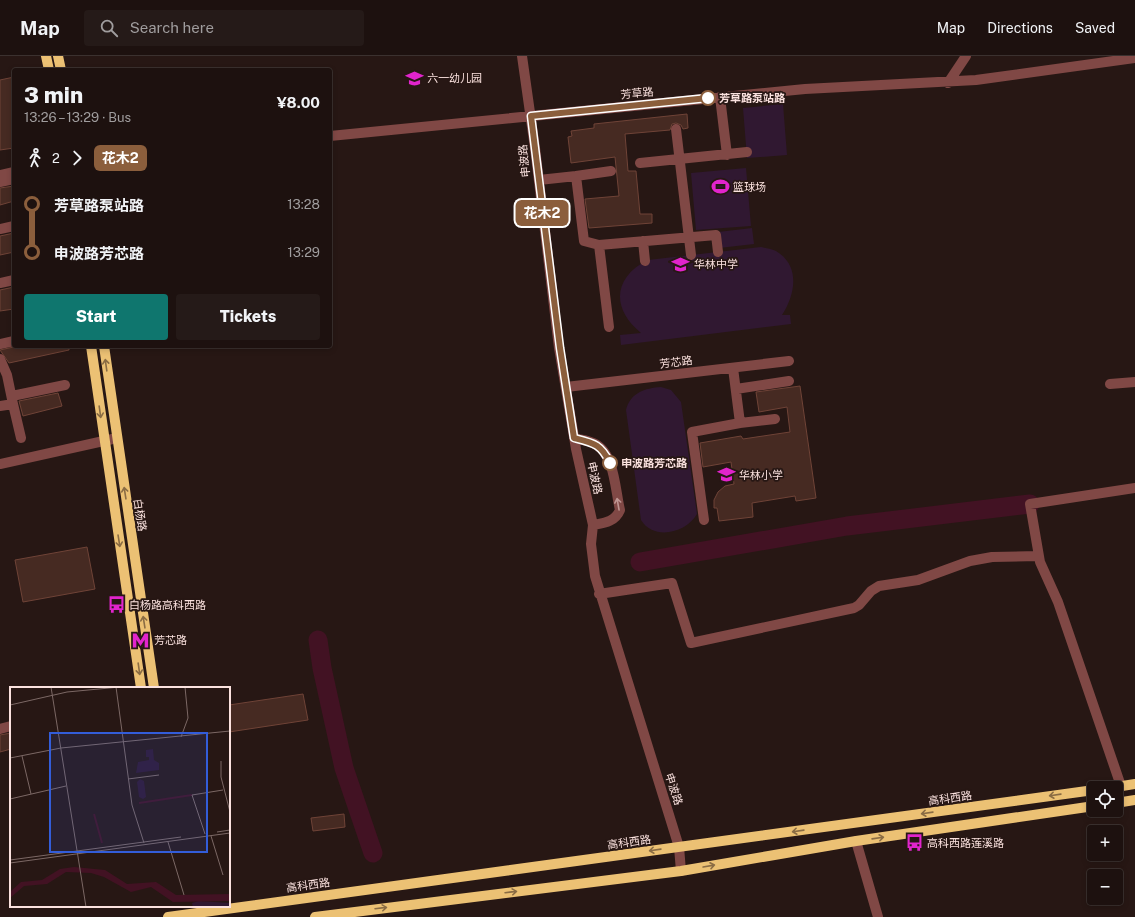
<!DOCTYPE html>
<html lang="en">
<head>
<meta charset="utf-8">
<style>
	:root { --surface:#1d110f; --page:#251a18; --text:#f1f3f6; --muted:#a09d9e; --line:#3b312f; --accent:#0f766e }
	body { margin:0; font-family:"Public Sans","Noto Sans SC",sans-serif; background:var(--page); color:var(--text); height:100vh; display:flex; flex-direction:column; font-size:15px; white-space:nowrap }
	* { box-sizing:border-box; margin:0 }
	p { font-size:13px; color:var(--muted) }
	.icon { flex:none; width:22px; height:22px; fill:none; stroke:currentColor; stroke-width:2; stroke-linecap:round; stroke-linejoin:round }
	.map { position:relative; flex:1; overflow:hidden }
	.panel { position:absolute; left:12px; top:12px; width:320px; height:280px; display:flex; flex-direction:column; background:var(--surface); border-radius:4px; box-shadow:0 2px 6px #0003,0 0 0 1px var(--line) }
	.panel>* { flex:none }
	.badge { padding:0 8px; border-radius:6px; font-size:14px; line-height:26px }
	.fabs { position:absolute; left:1087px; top:725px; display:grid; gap:8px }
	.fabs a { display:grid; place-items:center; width:36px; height:36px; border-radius:4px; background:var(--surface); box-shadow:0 2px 6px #0003,0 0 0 1px var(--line); font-size:20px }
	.map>.badge { position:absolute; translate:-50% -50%; box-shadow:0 0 0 2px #fff }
	.legs { display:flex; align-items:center; gap:6px; height:44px; padding:0 12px; font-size:13px }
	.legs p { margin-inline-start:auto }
	.overview { display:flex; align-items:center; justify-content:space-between; height:68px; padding:0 12px }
	h1 { font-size:22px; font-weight:800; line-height:30px }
	.button { display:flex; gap:8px; margin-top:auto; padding:8px 12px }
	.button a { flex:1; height:46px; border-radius:4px; background:var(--accent); color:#fff; font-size:16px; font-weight:800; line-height:46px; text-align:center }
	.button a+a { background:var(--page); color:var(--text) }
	ul { padding:0 12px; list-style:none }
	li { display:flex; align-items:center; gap:14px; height:48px; font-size:15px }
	li i { display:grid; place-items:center; width:6px; height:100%; margin:0 5px; background:currentColor }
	li i::after { content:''; width:10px; height:10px; margin:-5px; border:3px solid; border-radius:50%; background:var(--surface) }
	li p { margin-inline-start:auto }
	li:first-child i { background:linear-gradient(#0000 50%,currentColor 0) }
	li:last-child i { background:linear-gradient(currentColor 50%,#0000 0) }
	header { display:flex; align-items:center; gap:24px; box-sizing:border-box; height:56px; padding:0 20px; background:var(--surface); border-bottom:1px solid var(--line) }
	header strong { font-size:19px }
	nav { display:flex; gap:22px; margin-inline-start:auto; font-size:14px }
	.search { width:280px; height:36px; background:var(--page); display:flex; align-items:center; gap:10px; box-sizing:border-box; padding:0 14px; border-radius:4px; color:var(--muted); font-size:15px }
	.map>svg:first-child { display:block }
</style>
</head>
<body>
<header>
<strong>Map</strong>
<div class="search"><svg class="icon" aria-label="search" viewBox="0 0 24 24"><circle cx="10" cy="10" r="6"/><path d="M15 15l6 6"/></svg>Search here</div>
<nav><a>Map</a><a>Directions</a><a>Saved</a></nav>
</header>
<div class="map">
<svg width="1135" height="861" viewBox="0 0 1135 861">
	<rect width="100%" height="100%" fill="#271714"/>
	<!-- green -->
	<path fill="#301831" d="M783,48L787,99L747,102L743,52Z
		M746,112L751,170L696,174L691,117Z
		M752,172L754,188L719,192L718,176Z
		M761,191C765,192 772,193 776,195C801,210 795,239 782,259H790L791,268L621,289L620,279L641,277C611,253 613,221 648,204Z
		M661,331L671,334L681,346L697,458C686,477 654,485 641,464L626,354C630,337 645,332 661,331Z"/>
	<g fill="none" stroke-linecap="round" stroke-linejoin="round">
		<!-- river -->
		<path stroke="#421223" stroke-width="19" d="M640,506L847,470L1030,448
			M318,584L322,612L344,712L373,797"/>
	</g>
	<!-- building -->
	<path fill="#462a22" stroke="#6f4337" d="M14,21V92L0,94V24Z
		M687,58L688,72L683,73L681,69L676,67L672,68L670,74L625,78L628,115H636L640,158H652V167L589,172L585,143L619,140L615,101L571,107L568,81L572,80L571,75L594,72V68Z
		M14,130V145L0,149V132Z
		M14,177V196L0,199V180Z
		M14,231V253L0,255V234Z
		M18,290H69V294L9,307L0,294Z
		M800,330L816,442L796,445L795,440L752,447L753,461L719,465L717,452H714V444L718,436L725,430L734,428L731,406L703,411L700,387L741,380L743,383L790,376L787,351L759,356L756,336Z
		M58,337L62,350L23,360L19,345Z
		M87,491L95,533L23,546L15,504Z
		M303,638L308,664L229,676V649Z
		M11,677V693L0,696V679Z
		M344,758L345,771L313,775L311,762Z"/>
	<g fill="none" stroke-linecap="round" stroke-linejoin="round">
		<!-- minor -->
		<path stroke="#804845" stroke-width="10" d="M522,0L535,92L559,292L576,393L593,469L591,488L595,520L679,791L681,815
			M948,27L966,0
			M720,41L727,99
			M676,73L691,199
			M330,80L805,33L976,24L1135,2
			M640,107L747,96
			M0,119L14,116
			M576,120L611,115
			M539,124L576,120L584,185L599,189L609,271
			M0,126L14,123
			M0,173L14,170
			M643,185L645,205
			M599,189L716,179L718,196
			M0,227L14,224
			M0,288L14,285
			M0,303L7,319L13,348L0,350
			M733,312L740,367L775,363
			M1110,328L1135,326
			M566,331L789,305
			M736,333L789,325
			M12,340L65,329
			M13,348L21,382
			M574,382C580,384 587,384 593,387C615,396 615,434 620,454C615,466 604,467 593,469
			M0,408L117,382
			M704,464L692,376L740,367
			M599,538L672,527L691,587L854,552L859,549L871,535L879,530L918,524L970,505L992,501L1038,500
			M0,673L11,670
			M1121,730L1058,546L1040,506L1030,448L1135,432
			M856,785L878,861"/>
		<!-- major -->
		<path stroke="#ecc174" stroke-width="10" d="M46,0L49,14
			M58,0L61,14
			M91,290L141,632
			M104,290L154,632
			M1110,732L1135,728
			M1116,747L1135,744
			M168,861L1094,734
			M315,861L681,815L856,785L1094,750"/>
	</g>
	<!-- one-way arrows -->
	<defs><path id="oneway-shaft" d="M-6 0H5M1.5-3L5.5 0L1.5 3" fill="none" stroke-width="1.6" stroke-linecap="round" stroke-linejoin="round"/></defs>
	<g stroke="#8a6c44">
		<use href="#oneway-shaft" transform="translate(106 309) rotate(-98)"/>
		<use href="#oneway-shaft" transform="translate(100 356) rotate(82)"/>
		<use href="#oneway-shaft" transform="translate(125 437) rotate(-99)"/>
		<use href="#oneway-shaft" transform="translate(119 485) rotate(81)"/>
		<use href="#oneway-shaft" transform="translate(144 566) rotate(-99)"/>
		<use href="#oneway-shaft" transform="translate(139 613) rotate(82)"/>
		<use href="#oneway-shaft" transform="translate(1055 739) rotate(172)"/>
		<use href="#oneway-shaft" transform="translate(927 757) rotate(172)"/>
		<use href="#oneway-shaft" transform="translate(798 775) rotate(172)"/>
		<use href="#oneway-shaft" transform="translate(878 782) rotate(-8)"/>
		<use href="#oneway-shaft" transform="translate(655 794) rotate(172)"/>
		<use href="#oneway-shaft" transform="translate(709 810) rotate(-10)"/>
		<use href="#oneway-shaft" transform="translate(511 836) rotate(-7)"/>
		<use href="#oneway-shaft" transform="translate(381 852) rotate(-7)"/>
	</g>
	<use stroke="#be9592" href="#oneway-shaft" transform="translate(618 448) rotate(-100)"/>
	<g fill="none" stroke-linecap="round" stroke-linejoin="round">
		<defs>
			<path id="line-1" d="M610,407C601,388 594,387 574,382L560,292L531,60L708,42"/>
		</defs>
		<!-- line-1 casing -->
		<use href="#line-1" stroke="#fff" stroke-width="9"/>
		<!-- line-1 -->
		<use href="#line-1" stroke="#8b5e3c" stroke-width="6"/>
	</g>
	<!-- icons -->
	<defs>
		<symbol id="school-bare" viewBox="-9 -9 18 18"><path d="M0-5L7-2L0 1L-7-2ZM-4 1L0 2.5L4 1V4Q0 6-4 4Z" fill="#e124cc" stroke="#271714" stroke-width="2.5" paint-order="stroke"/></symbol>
		<symbol id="stadium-bare" viewBox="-9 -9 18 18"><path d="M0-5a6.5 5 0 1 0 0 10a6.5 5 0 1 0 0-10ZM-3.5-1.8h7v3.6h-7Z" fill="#e124cc" stroke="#271714" stroke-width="2.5" paint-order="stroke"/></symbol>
		<symbol id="bus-bare" viewBox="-9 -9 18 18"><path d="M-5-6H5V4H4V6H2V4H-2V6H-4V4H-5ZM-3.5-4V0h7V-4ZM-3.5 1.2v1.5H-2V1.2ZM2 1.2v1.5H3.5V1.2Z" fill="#e124cc" stroke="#271714" stroke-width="2.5" paint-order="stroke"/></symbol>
		<symbol id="metro-bare" viewBox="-9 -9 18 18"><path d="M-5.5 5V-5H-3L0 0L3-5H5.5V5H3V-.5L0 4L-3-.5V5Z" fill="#e124cc" stroke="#271714" stroke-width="2.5" paint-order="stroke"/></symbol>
	</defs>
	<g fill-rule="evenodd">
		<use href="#school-bare" x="402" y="10" width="25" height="25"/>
		<use href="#stadium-bare" x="708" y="118" width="25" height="25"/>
		<use href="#school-bare" x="668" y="196" width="25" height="25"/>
		<use href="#school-bare" x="714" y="406" width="25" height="25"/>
		<use href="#bus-bare" x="104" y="536" width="25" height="25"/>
		<use href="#metro-bare" x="128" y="572" width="25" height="25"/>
		<use href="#bus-bare" x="902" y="774" width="25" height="25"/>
	</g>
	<!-- markers -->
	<g fill="#fff" stroke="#8b5e3c" stroke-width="2">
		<circle cx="708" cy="42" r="7"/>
		<circle cx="610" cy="407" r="7"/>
	</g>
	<g text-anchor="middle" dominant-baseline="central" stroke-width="3.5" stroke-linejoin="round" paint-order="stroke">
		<!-- poi labels -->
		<g font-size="11" fill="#fbe2df" stroke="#271714" text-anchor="start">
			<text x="427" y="22">六一幼儿园</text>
			<text x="733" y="131">篮球场</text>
			<text x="694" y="208">华林中学</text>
			<text x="739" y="419">华林小学</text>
			<text x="129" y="549">白杨路高科西路</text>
			<text x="154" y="584">芳芯路</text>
			<text x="927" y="787">高科西路莲溪路</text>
		</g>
		<!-- street labels -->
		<g font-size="11" fill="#fbe2df" stroke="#271714">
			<text transform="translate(637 37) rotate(-6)">芳草路</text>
			<text transform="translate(524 105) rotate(-96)">申波路</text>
			<text transform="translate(676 306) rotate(-7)">芳芯路</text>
			<text transform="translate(595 422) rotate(77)">申波路</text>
			<text transform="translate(140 459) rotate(81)">白杨路</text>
			<text transform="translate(674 733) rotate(72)">申波路</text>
			<text transform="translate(950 742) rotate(-8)">高科西路</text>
			<text transform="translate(629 786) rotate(-8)">高科西路</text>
			<text transform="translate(308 829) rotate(-8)">高科西路</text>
		</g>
		<!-- stop labels -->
		<g font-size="11" font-weight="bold" fill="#fbe2df" stroke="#271714" text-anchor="start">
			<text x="719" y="42">芳草路泵站路</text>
			<text x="621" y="407">申波路芳芯路</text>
		</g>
	</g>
	<!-- overview -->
	<g transform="translate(10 631)">
		<rect width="220" height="220" fill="#271714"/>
		<path d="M143,62L144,73L149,76V83L126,86L128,75L139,73V70H136V63ZM130,92L134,94L136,110L133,112L129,110L127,95ZM189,214L220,216V220H183L182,216Z" fill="#301831"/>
		<path d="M64,180L95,183L117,197L146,195L166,208L220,207V214L163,215L141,200L121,205L94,190L81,186L56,185L37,197L14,199L0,211L1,204L11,195L32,193L50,182Z" fill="#421223"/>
		<path fill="none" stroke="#421223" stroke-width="2" d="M129,116L182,108M84,127L92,156"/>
		<path fill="none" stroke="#7c6865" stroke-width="1" d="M41,0L76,220M106,0L122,118L134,156M0,18L57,5L110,0M171,50L178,31L175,0M12,69L21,107M0,71L51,61L220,44M211,74V90L220,125M118,92L149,88M0,112L56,99M207,145L220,143M195,147L182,108L213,103M201,149L213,188M158,155L174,208M0,173L171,150M0,176L220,146"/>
		<path fill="#335dd9" fill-opacity="0.15" stroke="#335dd9" stroke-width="2" d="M40,46H197V165H40Z"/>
		<rect width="220" height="220" fill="none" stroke="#fbe2df" stroke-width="2"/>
	</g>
</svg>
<div class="fabs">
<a><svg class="icon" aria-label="locate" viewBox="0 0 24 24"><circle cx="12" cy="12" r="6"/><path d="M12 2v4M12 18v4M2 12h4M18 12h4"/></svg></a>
<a>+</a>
<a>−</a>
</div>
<b class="badge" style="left:542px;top:157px;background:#8b5e3c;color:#fff">花木2</b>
<section class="panel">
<div class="overview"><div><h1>3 min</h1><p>13:26 – 13:29 · Bus</p></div><b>¥8.00</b></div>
<div class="legs"><svg class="icon" aria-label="walk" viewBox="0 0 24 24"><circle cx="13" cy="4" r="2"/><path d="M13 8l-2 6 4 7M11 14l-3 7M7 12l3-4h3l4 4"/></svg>2<svg class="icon" aria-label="forward" viewBox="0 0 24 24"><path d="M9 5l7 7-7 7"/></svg><b class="badge" style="background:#8b5e3c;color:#fff">花木2</b></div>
<ul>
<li><i style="color:#8b5e3c"></i><b>芳草路泵站路</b><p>13:28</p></li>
<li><i style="color:#8b5e3c"></i><b>申波路芳芯路</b><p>13:29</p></li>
</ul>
<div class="button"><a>Start</a><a>Tickets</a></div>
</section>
</div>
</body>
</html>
